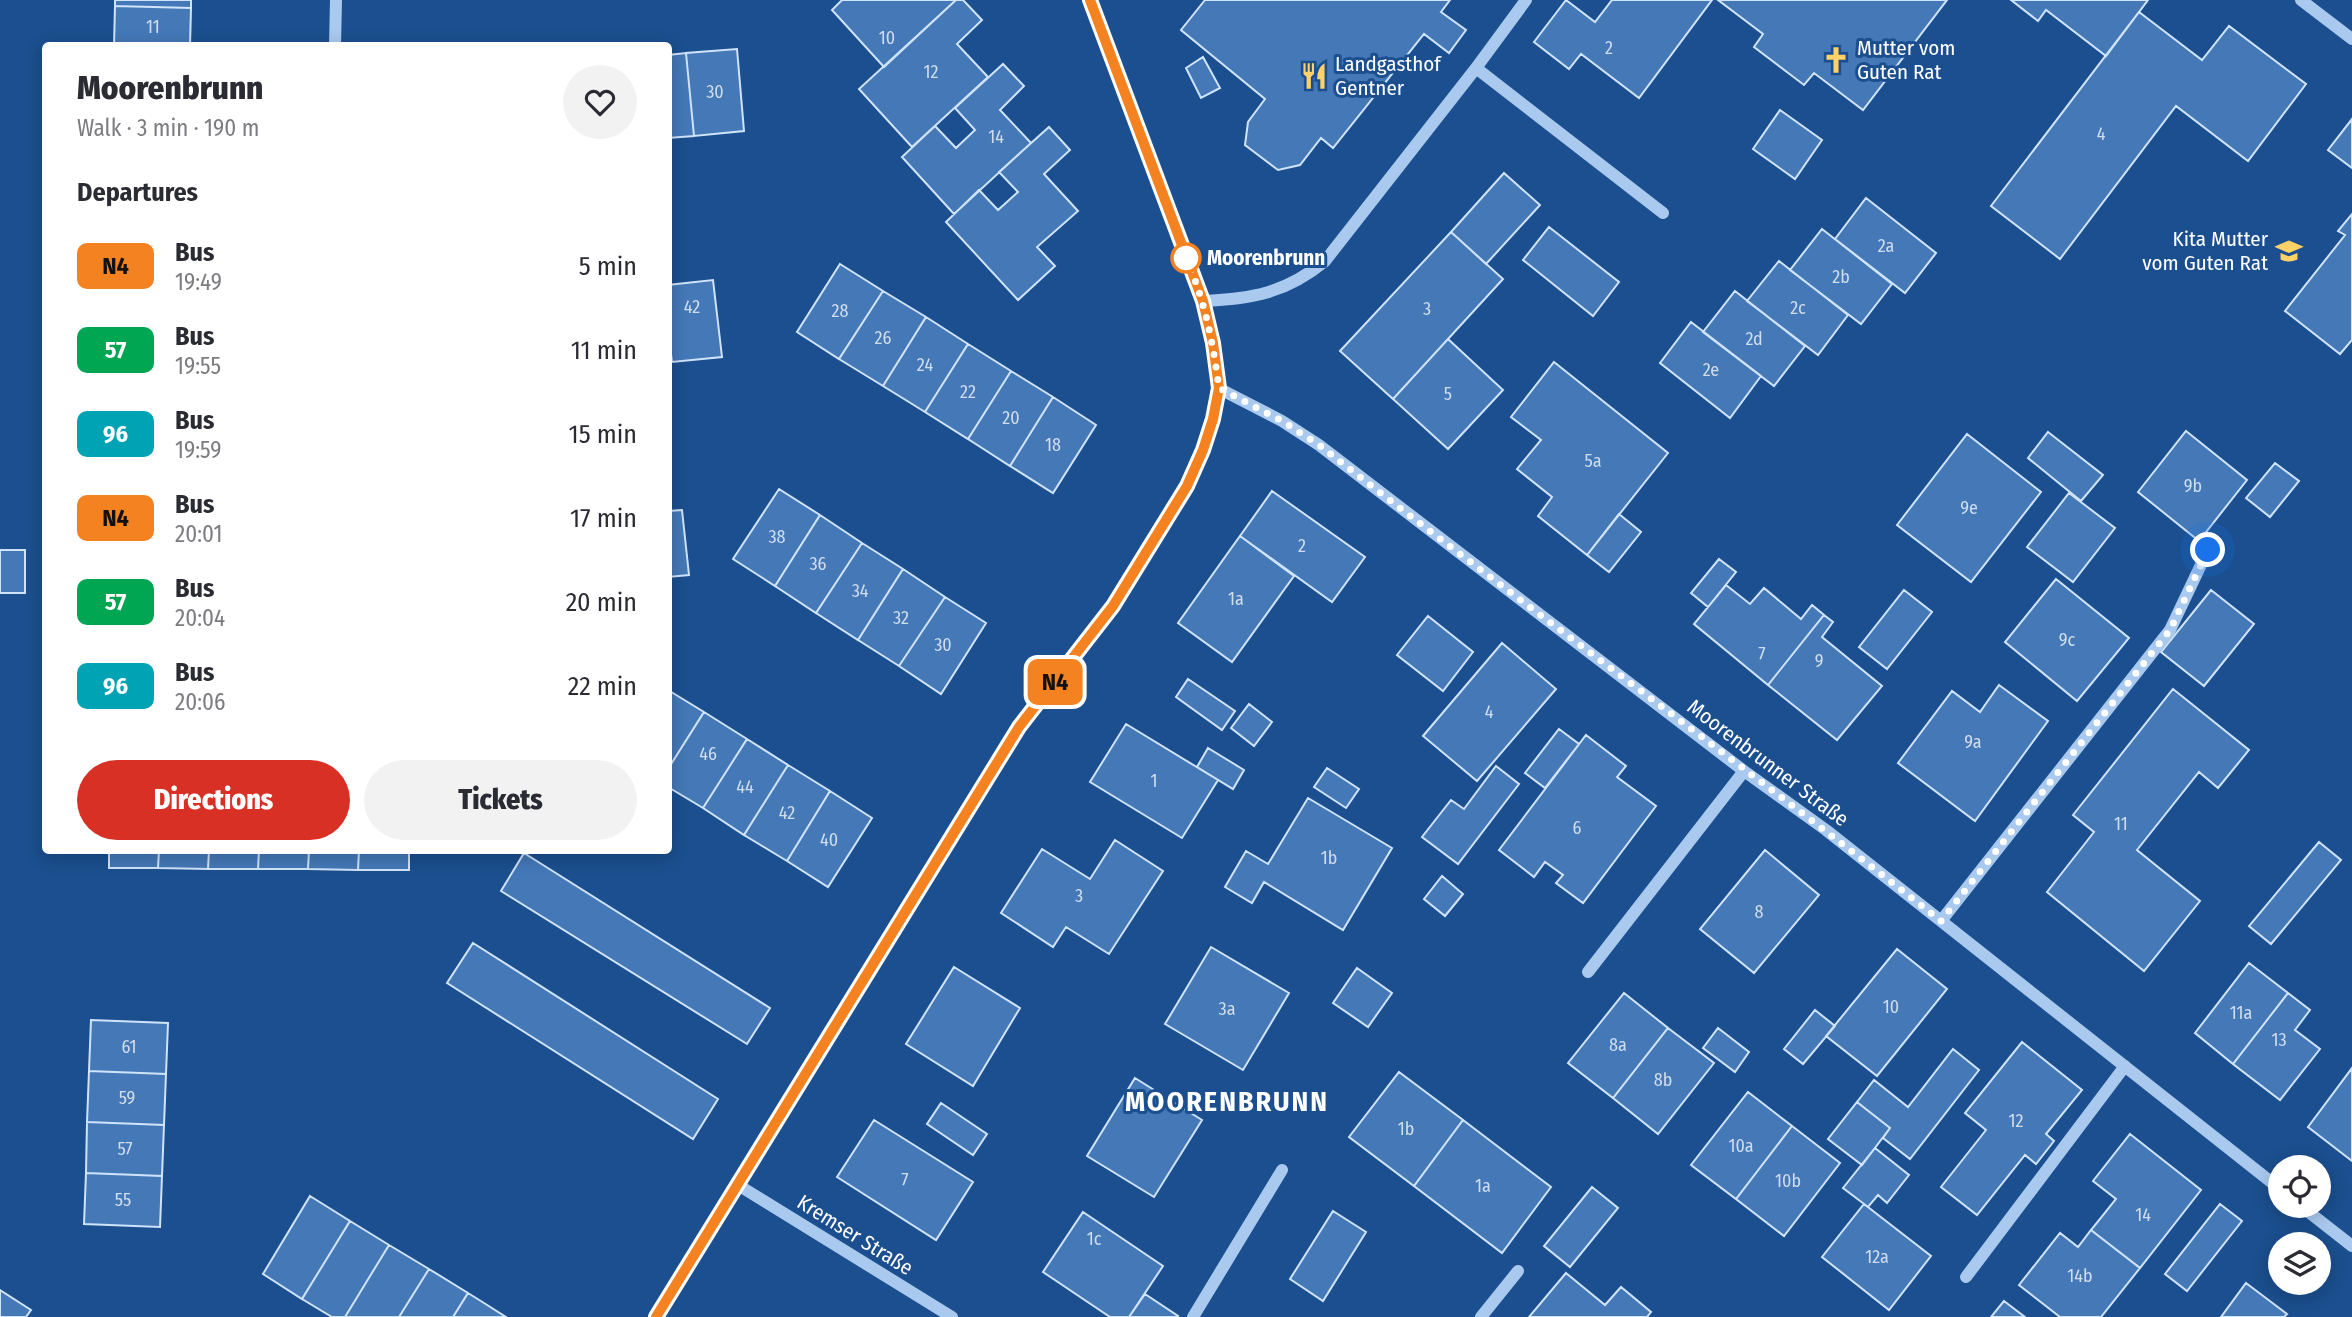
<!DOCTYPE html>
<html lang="en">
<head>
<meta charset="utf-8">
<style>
	:root { --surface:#fff; --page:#f2f2f3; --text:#2b2b33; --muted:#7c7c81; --accent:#d93025 }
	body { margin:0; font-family:"Fira Sans Condensed",sans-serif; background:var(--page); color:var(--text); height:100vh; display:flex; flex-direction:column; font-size:26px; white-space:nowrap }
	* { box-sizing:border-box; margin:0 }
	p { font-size:23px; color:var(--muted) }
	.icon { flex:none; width:38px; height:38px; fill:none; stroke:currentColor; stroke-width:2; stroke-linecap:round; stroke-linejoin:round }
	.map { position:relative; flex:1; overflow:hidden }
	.side { position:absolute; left:42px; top:42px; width:630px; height:812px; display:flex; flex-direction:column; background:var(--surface); border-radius:7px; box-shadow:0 4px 18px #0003 }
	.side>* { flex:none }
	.badge { padding:0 14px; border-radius:10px; font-size:24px; line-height:46px }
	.fabs { position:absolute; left:2268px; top:1155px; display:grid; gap:14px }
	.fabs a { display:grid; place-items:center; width:63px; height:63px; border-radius:50%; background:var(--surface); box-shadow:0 4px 18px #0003; font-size:35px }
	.you { position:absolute; width:35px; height:35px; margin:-18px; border:5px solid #fff; border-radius:50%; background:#1a73e8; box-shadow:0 0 0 10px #1a73e833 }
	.map>.badge { position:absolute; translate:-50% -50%; box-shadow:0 0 0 4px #fff }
	h2 { padding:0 35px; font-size:26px; line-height:63px }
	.round { display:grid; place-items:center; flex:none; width:74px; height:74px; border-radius:37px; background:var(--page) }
	.headline { display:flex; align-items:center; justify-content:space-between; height:119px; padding:0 35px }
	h1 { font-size:33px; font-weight:800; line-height:52px }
	.cta { display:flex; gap:14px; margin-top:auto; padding:14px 35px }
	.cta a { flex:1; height:80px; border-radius:42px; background:var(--accent); color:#fff; font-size:28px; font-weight:800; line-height:80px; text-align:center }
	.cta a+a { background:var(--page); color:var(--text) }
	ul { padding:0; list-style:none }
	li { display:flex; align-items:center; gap:21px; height:84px; padding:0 35px }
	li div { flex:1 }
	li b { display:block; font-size:26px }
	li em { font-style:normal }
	li .badge { min-width:77px; font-weight:700; text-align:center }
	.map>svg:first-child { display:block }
</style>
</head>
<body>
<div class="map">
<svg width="2352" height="1317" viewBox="0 0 2352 1317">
	<rect width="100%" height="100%" fill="#1b4f8f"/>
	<!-- building -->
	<path fill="#4478b7" stroke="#cfe3fa" stroke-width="2" d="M115,0H191V8L115,6Z
		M842,0H956L884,67L832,10Z
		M956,0H963L982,20L957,44L988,77L912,147L859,89Z
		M1205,0H1450L1441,12L1466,30L1449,53L1424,34L1333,148L1321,138L1300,165L1278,170L1245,145L1248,122L1265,99L1181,30Z
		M1566,0L1595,22L1612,0H1712L1639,98L1581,54L1569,69L1534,42Z
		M1718,0H1947L1863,110L1814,73L1804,85L1754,47L1763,34Z
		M2011,0H2148L2106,56L2046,10L2038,21Z
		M115,6L191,8L190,46H114Z
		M2139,12L2202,60L2229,26L2306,84L2248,161L2176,106L2060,259L1991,206Z
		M737,49L744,131L694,136L686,53Z
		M686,53L694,136L668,138V55Z
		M1203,57L1220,88L1201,98L1186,68Z
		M1003,64L1024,86L1000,110L1031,143L954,214L902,157L935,126L956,148L975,130L955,108Z
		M1780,110L1822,140L1795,179L1753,149Z
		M2352,119V168L2328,150Z
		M1049,127L1070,150L1044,174L1078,211L1037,247L1055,266L1018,300L946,222L979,190L998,210L1018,192L999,172Z
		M1504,173L1540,205L1486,264L1451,232Z
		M1866,198L1936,253L1905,293L1835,239Z
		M2352,214V340L2340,354L2285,311L2345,235L2338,231Z
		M1549,227L1619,282L1593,316L1523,260Z
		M1822,229L1892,284L1861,324L1790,270Z
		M1451,232L1503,279L1393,399L1340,351Z
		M1779,261L1848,315L1818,355L1747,301Z
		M840,264L883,291L839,359L797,332Z
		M713,280L722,357L672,362L668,330V285Z
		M883,291L926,317L883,386L839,359Z
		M1735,291L1805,346L1774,386L1703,332Z
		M926,317L968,344L925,412L883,386Z
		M1691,322L1761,376L1730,418L1660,363Z
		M1448,339L1503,390L1448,449L1393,399Z
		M968,344L1011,371L968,439L925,412Z
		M1554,362L1668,453L1587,555L1538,516L1552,497L1517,469L1541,440L1511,417Z
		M1011,371L1053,397L1010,466L968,439Z
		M1053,397L1096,425L1053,493L1010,466Z
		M2186,431L2247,480L2199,541L2138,492Z
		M2048,432L2103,475L2081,501L2028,458Z
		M1967,434L2041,492L1971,582L1897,525Z
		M2275,463L2299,481L2270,517L2246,498Z
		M779,489L820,515L775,586L733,559Z
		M1272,491L1365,557L1332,602L1240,536Z
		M2069,493L2115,528L2073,582L2027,547Z
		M682,510L689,575L668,577V511Z
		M1619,514L1641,532L1609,572L1587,555Z
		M820,515L862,543L816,613L775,586Z
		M1240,536L1294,576L1232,662L1178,623Z
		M862,543L903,569L858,640L816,613Z
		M0,550H25V593H0Z
		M1719,559L1736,572L1708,607L1691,593Z
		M903,569L945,597L899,666L858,640Z
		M2056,579L2129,638L2077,701L2005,642Z
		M1726,585L1750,604L1764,588L1801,619L1812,605L1824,615L1768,685L1694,624Z
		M1904,590L1932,612L1887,669L1859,647Z
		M2211,590L2254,624L2204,686L2161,652Z
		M945,597L986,623L941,694L899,666Z
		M1824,615L1833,622L1822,637L1882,686L1837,740L1768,685Z
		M1428,616L1473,652L1443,691L1397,655Z
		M1502,643L1556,689L1477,781L1423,736Z
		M1188,679L1235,711L1222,730L1176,697Z
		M1999,685L2048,721L1975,821L1898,763L1952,691L1980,712Z
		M2173,689L2249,750L2218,788L2199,772L2137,850L2200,901L2144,971L2047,892L2094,832L2073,815Z
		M668,690L704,712L668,769Z
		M1249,704L1272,722L1254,746L1231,728Z
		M704,712L747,739L703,808L668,787V769Z
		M1126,724L1218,780L1182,838L1090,782Z
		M1559,729L1579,744L1545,788L1525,773Z
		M1586,735L1626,766L1617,777L1656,806L1583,903L1556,883L1563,875L1545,862L1534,877L1499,850Z
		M747,739L788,765L744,835L703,808Z
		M1208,748L1244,770L1233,789L1197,767Z
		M788,765L830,791L787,861L744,835Z
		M1496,766L1519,784L1458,864L1422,837L1451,800L1464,809Z
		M1327,768L1359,789L1346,808L1314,787Z
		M830,791L872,818L828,887L787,861Z
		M1308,798L1392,848L1343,930L1264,882L1252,903L1225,887L1246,851L1268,864Z
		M1115,840L1163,871L1109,954L1066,927L1053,947L1001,913L1042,849L1090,879Z
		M2319,842L2341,860L2271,944L2249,926Z
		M109,850H159L158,868H109Z
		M159,850H209L208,869L158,868Z
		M209,850H259L258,869H208Z
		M259,850H309L308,869H258Z
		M309,850H359L358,870L308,869Z
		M359,850H409V870H358Z
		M1765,850L1819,895L1754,973L1700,929Z
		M524,853L770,1008L747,1044L501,891Z
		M1442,876L1463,894L1445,916L1424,899Z
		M473,943L718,1099L693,1139L447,983Z
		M1211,947L1289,993L1243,1070L1165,1024Z
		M1897,949L1947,989L1877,1076L1826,1036Z
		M2249,963L2288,993L2233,1064L2195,1033Z
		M954,967L1020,1008L973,1086L906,1044Z
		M1357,968L1392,993L1368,1027L1333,1003Z
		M1624,993L1668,1028L1613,1098L1568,1063Z
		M2288,993L2310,1010L2295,1030L2320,1049L2280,1100L2233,1064Z
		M1815,1010L1835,1026L1803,1064L1784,1049Z
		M91,1020L168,1023L166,1074L89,1071Z
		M1668,1028L1714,1063L1658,1134L1613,1098Z
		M1718,1028L1749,1052L1735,1072L1703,1048Z
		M2022,1042L2082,1090L2046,1134L2054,1141L2036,1164L2025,1155L1977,1215L1941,1187L1986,1130L1965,1113Z
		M1953,1049L1979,1070L1910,1159L1883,1138L1890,1128L1857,1102L1874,1080L1908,1107Z
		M2352,1068V1161L2308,1127Z
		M89,1071L166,1074L164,1125L87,1122Z
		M1399,1072L1463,1120L1414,1186L1349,1137Z
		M1135,1078L1202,1120L1154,1197L1087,1156Z
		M1748,1092L1792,1126L1736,1199L1691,1165Z
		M1857,1102L1890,1128L1862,1165L1828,1139Z
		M941,1103L987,1134L973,1155L927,1124Z
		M874,1120L973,1182L936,1240L837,1177Z
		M1463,1120L1551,1187L1502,1253L1414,1186Z
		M87,1122L164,1125L162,1176L86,1173Z
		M1792,1126L1840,1163L1784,1236L1736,1199Z
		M2130,1134L2201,1190L2140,1268L2091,1230L2116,1199L2093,1181Z
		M1875,1148L1909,1175L1887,1203L1878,1195L1868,1207L1843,1188Z
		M86,1173L162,1176L160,1227L84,1224Z
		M1592,1187L1618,1208L1570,1267L1544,1246Z
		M310,1196L350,1221L302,1299L263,1274Z
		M1864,1204L1931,1256L1889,1310L1822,1257Z
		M2220,1204L2242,1221L2187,1291L2165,1274Z
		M1333,1211L1366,1232L1323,1301L1290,1279Z
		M1083,1212L1163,1266L1129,1317H1110L1043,1272Z
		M350,1221L389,1245L345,1317H332L302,1299Z
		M2091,1230L2140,1268L2101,1317H2060L2019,1285L2060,1233L2078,1247Z
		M389,1245L429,1269L399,1317H345Z
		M429,1269L468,1293L453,1317H399Z
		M1566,1273L1605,1305L1621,1287L1651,1312L1647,1317H1529Z
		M2246,1283L2287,1314L2284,1317H2221Z
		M0,1290L31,1310L26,1317H0Z
		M468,1293L484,1303L506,1317H453Z
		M1145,1294L1178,1316L1177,1317H1129Z
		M2004,1301L2025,1317H1991Z"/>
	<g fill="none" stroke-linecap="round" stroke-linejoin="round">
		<!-- minor -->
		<path stroke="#a9c9ee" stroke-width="12" d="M2301,0L2352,39
			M335,46L336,0
			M1476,68L1663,213
			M1203,301C1252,299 1286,293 1325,261L1476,68L1526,0
			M1218,388L1282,421L1319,445L1744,771L1826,830L2280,1189
			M1941,921L2170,630L2208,550
			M1588,972L1744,771
			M738,1185L952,1317
			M2301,1206L2352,1246
			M1966,1277L2125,1066
			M656,1317L1019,727L1113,606L1187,486L1203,450L1213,419L1218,388L1213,343L1203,301L1090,0
			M1193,1317L1282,1170
			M1481,1317L1518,1271"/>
	</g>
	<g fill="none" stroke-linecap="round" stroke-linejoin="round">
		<defs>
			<path id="line" d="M656,1317L1019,727L1113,606L1187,486L1203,450L1213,419L1219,388L1213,343L1203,301L1090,0"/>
		</defs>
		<!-- line casing -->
		<use href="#line" stroke="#fff" stroke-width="16"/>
		<!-- line -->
		<use href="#line" stroke="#f58220" stroke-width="10"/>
		<!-- walk -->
		<path stroke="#fff" stroke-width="7" stroke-dasharray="0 12.6" d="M1186,258C1205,300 1213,343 1219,388L1282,421L1319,445C1524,606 1736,759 1941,921L2170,630L2208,550"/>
	</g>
	<!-- icons -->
	<defs>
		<symbol id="church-bare" viewBox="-9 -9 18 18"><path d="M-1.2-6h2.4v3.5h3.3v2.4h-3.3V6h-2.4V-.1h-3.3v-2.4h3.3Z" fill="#ffd166" stroke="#1b4f8f" stroke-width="2.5" paint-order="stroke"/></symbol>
		<symbol id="restaurant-bare" viewBox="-9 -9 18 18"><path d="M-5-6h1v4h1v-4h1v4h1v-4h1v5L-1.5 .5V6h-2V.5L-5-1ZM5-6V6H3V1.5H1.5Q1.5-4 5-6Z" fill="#ffd166" stroke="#1b4f8f" stroke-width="2.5" paint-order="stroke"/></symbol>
		<symbol id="school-bare" viewBox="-9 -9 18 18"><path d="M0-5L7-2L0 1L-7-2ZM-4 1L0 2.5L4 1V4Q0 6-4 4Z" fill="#ffd166" stroke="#1b4f8f" stroke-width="2.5" paint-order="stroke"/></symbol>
	</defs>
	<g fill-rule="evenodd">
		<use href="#church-bare" x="1817" y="41" width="38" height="38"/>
		<use href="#restaurant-bare" x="1295" y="57" width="38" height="38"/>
		<use href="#school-bare" x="2270" y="232" width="38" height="38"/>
	</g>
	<!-- markers -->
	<circle fill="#fff" stroke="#f58220" stroke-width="3.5" cx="1186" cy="258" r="14"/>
	<g text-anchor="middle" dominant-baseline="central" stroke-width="6" stroke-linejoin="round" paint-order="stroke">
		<!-- number labels -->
		<g font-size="18" fill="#d0dded">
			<text x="153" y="27">11</text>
			<text x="887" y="38">10</text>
			<text x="1609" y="48">2</text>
			<text x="931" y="72">12</text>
			<text x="715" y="92">30</text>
			<text x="2101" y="134">4</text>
			<text x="996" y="137">14</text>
			<text x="1886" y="246">2a</text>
			<text x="1841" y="277">2b</text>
			<text x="692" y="307">42</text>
			<text x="1798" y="308">2c</text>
			<text x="1427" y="309">3</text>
			<text x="840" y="311">28</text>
			<text x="883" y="338">26</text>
			<text x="1754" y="339">2d</text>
			<text x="925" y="365">24</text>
			<text x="1711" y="370">2e</text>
			<text x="968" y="392">22</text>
			<text x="1448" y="394">5</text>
			<text x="1011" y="418">20</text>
			<text x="1053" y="445">18</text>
			<text x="1593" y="461">5a</text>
			<text x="2193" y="486">9b</text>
			<text x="1969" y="508">9e</text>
			<text x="777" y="537">38</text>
			<text x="1302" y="546">2</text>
			<text x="818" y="564">36</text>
			<text x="860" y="591">34</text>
			<text x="1236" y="599">1a</text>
			<text x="901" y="618">32</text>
			<text x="2067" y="640">9c</text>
			<text x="943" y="645">30</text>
			<text x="1762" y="654">7</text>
			<text x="1819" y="661">9</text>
			<text x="1489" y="712">4</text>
			<text x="1973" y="742">9a</text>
			<text x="708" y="754">46</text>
			<text x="1154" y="781">1</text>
			<text x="745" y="787">44</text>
			<text x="787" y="813">42</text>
			<text x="2121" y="824">11</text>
			<text x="1577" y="828">6</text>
			<text x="829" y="840">40</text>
			<text x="1329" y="858">1b</text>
			<text x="1079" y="896">3</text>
			<text x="1759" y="912">8</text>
			<text x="1891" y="1007">10</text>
			<text x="1227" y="1009">3a</text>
			<text x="2241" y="1013">11a</text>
			<text x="2279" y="1040">13</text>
			<text x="1618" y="1045">8a</text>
			<text x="129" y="1047">61</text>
			<text x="1663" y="1080">8b</text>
			<text x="127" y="1098">59</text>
			<text x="2016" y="1121">12</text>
			<text x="1406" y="1129">1b</text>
			<text x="1741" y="1146">10a</text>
			<text x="125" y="1149">57</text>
			<text x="905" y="1180">7</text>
			<text x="1788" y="1181">10b</text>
			<text x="1483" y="1186">1a</text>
			<text x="123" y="1200">55</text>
			<text x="2143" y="1215">14</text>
			<text x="1094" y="1239">1c</text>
			<text x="1877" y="1257">12a</text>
			<text x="2080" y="1276">14b</text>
		</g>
		<!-- poi labels -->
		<g font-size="21" fill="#fff" stroke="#1b4f8f" text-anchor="start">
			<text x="1857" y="48">Mutter vom<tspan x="1857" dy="24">Guten Rat</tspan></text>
			<text x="1335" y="64">Landgasthof<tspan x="1335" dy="24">Gentner</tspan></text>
			<text x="2268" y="239" text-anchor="end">Kita Mutter<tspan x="2268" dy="24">vom Guten Rat</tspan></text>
		</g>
		<!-- stop labels -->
		<g font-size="21" font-weight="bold" fill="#fff" stroke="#1b4f8f" text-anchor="start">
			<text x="1207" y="258">Moorenbrunn</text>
		</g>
		<!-- street labels -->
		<g font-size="21" fill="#fff" stroke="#1b4f8f">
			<text transform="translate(1768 763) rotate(37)">Moorenbrunner Straße</text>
			<text transform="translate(855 1235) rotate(32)">Kremser Straße</text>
		</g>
		<!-- district labels -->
		<g font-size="28" font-weight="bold" letter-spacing="2" fill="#fff" stroke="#1b4f8f">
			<text x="1227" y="1101">MOORENBRUNN</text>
		</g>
	</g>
</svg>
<div class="fabs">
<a><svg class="icon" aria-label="locate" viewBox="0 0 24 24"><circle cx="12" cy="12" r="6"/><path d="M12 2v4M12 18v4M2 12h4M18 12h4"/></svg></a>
<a><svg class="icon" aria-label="layers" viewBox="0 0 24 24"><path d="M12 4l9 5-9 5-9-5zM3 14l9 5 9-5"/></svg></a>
</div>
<div class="you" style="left:2208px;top:550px"></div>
<b class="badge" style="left:1055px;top:682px;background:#f58220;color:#111">N4</b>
<section class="side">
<div class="headline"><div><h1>Moorenbrunn</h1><p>Walk · 3 min · 190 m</p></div><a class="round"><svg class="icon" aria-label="heart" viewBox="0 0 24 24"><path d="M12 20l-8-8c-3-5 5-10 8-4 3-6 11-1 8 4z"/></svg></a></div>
<h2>Departures</h2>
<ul>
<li><span class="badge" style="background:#f58220;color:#111">N4</span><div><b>Bus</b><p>19:49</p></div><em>5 min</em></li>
<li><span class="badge" style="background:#00a651;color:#fff">57</span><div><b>Bus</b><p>19:55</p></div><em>11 min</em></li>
<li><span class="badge" style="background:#00a3b4;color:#fff">96</span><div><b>Bus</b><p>19:59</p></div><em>15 min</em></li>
<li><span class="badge" style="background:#f58220;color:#111">N4</span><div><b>Bus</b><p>20:01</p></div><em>17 min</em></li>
<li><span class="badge" style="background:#00a651;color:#fff">57</span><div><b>Bus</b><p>20:04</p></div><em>20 min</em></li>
<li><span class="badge" style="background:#00a3b4;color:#fff">96</span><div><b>Bus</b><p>20:06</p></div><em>22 min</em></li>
</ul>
<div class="cta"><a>Directions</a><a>Tickets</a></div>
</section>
</div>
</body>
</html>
